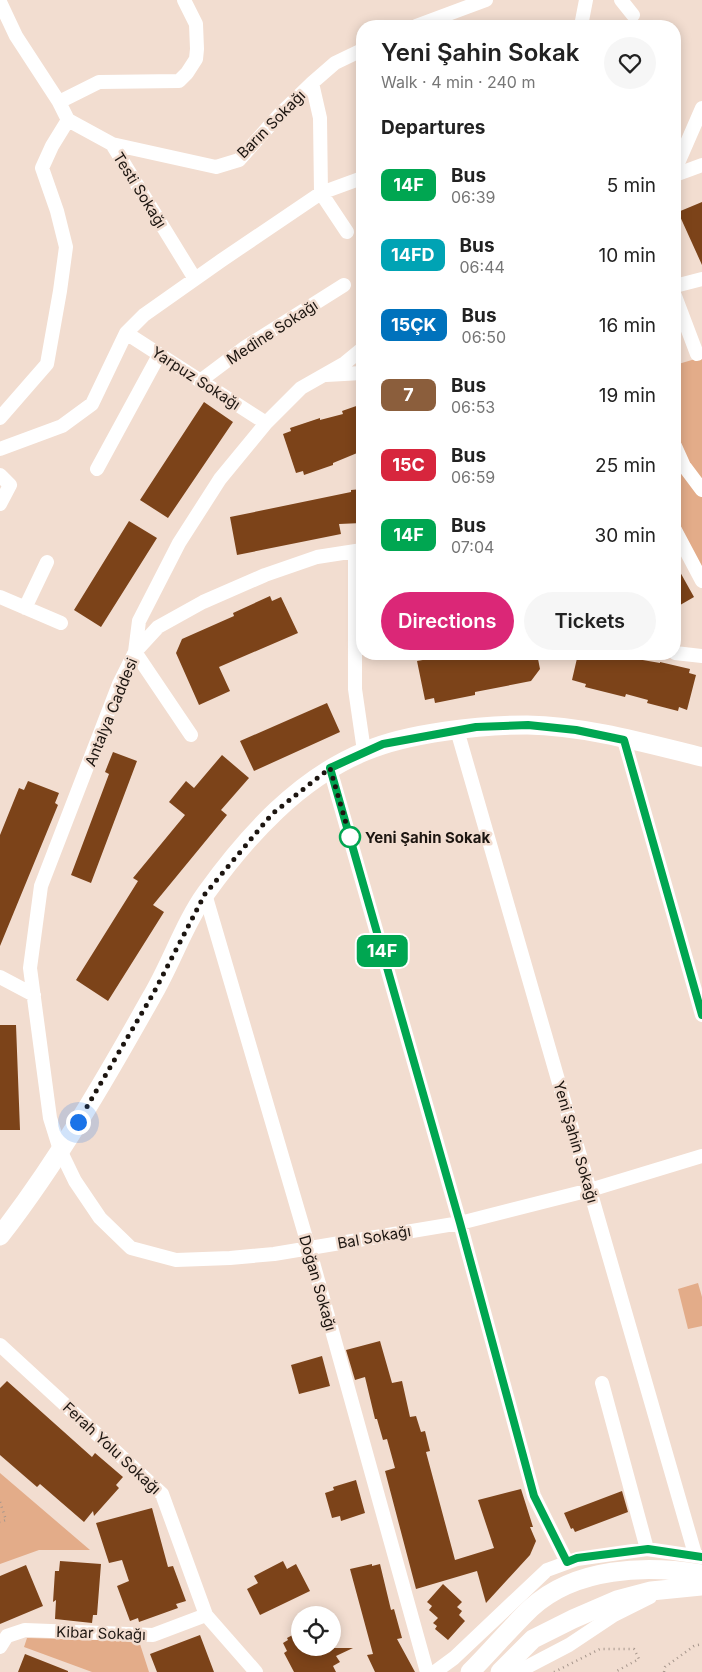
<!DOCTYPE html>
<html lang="en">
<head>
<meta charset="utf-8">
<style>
	:root { --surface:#fff; --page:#f6f6f6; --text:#222; --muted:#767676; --accent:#db2777 }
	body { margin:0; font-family:Inter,sans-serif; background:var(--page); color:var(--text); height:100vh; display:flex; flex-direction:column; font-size:19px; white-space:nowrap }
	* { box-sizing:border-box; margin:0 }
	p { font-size:16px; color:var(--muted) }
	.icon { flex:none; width:28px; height:28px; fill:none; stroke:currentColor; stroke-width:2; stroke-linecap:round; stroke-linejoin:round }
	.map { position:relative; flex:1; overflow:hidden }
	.side { position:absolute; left:356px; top:20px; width:325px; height:640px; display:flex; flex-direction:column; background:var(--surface); border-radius:20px; box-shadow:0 2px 12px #0003 }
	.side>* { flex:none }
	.badge { padding:0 10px; border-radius:8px; font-size:18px; line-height:32px }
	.controls { position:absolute; left:291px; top:1606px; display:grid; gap:10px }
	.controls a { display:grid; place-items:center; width:50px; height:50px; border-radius:50%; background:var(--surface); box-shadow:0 2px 12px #0003; font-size:25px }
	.you { position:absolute; width:25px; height:25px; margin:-12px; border:4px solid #fff; border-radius:50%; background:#1a73e8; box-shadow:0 0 0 8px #1a73e833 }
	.map>.badge { position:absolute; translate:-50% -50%; box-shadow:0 0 0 2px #fff }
	h2 { padding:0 25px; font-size:19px; line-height:45px }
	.round { display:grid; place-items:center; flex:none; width:52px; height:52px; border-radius:26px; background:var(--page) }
	.headline { display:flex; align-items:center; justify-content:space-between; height:85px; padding:0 25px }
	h1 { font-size:24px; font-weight:600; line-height:38px }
	.button { display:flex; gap:10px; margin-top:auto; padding:10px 25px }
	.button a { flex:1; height:58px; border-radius:30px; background:var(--accent); color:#fff; font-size:20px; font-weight:600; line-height:58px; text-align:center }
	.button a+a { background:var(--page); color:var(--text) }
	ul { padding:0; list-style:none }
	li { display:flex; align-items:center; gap:15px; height:70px; padding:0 25px }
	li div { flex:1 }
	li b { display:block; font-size:19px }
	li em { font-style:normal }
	li .badge { min-width:55px; font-weight:700; text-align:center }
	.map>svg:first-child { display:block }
</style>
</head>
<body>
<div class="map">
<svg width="702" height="1672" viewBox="0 0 702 1672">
	<rect width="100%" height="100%" fill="#f2ddd0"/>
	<!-- green -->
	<path fill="#e3ac89" d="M702,357V576L675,513V365Z
		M698,1283L702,1297V1326L688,1329L678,1289Z
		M0,1473L90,1550H39L0,1564Z
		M27,1638L139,1641L149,1672H92L24,1647Z"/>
	<!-- building -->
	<path fill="#7c4319" d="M702,202V265L678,212Z
		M204,402L233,422L168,518L140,500Z
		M362,404V451L333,463V465L304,475L303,471L296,473L283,434L291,431L290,428L320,418V420L343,414L342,411Z
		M362,489V523L339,524L341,534L237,555L230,517L351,492V490Z
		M129,521L157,538L101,627L74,610Z
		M675,563L694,597L675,608Z
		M270,596L272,601L281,597L298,633L219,667L230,691L199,705L176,653L182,639L234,616L233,613Z
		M457,654H537L540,669L531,681L475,692V695L435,703L434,698L425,700L417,661Z
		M578,654H631L638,656L637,659L660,663V662L690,669L689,673L696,675L687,710L679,707L678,711L647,703L648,700L626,694L625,697L585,687L586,684L572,680Z
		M327,703L340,732L254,771L240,741Z
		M113,752L137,761L91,883L71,875L109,774L105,772Z
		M222,755L249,778L221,810L227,815L153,905L164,912L108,1001L76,980L138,881L133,878L185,815L169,802L186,781L194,788Z
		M28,781L59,793L55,803L58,805L0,946V835L19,788L24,790Z
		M0,1025H16L20,1130H0Z
		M380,1341L392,1383L402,1381L410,1417L416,1416L421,1432L425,1431L430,1451L426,1452L455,1560L494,1548L478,1500L521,1489L533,1527H530L536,1541L530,1555L486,1603L477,1571L416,1589L385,1471L395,1468L387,1439L383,1440L377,1419H375L365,1377L355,1380L346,1350Z
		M322,1356L330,1386L299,1394L291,1365Z
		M7,1381L92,1457L95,1453L123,1477L116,1485L119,1488L94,1516L93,1511L84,1522L40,1484L37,1487L0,1455V1388Z
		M356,1480L365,1513L341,1521L340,1516L332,1518L325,1493L334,1490L333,1487Z
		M622,1491L628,1512L575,1532L573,1528L571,1529L564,1513Z
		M152,1508L168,1567L173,1566L186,1601L176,1604L178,1608L139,1622L138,1618L130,1621L117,1586L129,1581L122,1560L109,1563L96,1523Z
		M60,1561L101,1564L97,1615H93L92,1623L55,1619L56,1600L53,1602L55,1571H59Z
		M283,1561L287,1569L296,1564L310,1591L260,1615L247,1589L258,1583L254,1576Z
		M372,1564V1566L380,1564L391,1610L394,1609L402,1638L397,1639L415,1672H375L367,1655L373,1654L350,1569Z
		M26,1565L43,1606L0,1624V1576Z
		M443,1584L462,1602L457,1607L462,1611L459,1615L465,1621L448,1640L435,1629L437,1626L433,1623L438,1618L429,1610L432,1606L427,1602Z
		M300,1631V1648H353L336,1656L340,1662L333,1666L336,1672H294L284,1653L287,1651L283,1643L288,1640L287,1638Z
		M200,1635L214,1672H157L150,1654Z
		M25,1654L68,1671V1672H18Z"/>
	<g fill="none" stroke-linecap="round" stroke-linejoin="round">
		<!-- path -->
		<path stroke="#a6968c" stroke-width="2.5" stroke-dasharray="1 4" stroke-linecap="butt" d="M0,1502L6,1520L0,1522
			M554,1672L600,1649H634L639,1659L615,1672
			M664,1672L665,1667L694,1646L702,1644"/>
		<!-- minor -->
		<path stroke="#fff" stroke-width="14" d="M621,0L633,15
			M0,2L16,36L59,102
			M416,26L486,0
			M581,26L586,0
			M68,120L59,102L99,82L179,81L187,73L196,59L197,49L196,24L184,0
			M68,120L112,144L195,279
			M112,144L216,167L239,160L280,114L312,83
			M675,170L702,108
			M675,175L702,165
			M347,232L321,193L320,118L312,83L335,63L362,50
			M675,286L702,279
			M675,296L697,354
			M126,333L266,423
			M362,349L345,363L301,388L266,423L220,479L179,543L139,621L135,652L119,684L41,886L30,968L50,1118L60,1150L75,1181L100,1218L131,1248L176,1260L230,1258L274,1254L460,1223L590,1190L702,1156
			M326,375L362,373
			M200,381L244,348L344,285
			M0,418L47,364L60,291L66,247L57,211L42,168L52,146L68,120
			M675,446L684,466L702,490
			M0,449L62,426L92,404L126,333L144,315L222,260L321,193L362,178
			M97,469L159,355
			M0,475L10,485L0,504
			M675,530L702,581
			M355,552V689L364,751
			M0,597L61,623
			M25,608L47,562
			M675,653L702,656
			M457,730L695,1554
			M191,735L135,652L158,627L203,602L265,575L317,557L362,550
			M624,740L702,1015
			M330,769L460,1223L534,1496L567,1562
			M205,894L309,1248L427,1672
			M0,977L34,995
			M0,1345L162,1494L206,1615L256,1672
			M602,1383L647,1549
			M0,1647L7,1636L25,1630L153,1635L206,1615
			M502,1670L525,1668L569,1645L614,1615L650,1597
			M435,1672L454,1658L547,1570L577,1559L647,1549L701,1557"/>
		<!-- major -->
		<path stroke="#fff" stroke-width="19" d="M0,1236C58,1161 106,1078 152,996C171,964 185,922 206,893C247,836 299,778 366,751C408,733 481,725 527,725C585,726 645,743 702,757
			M470,1672C491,1651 510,1628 531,1608C576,1567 645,1565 702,1574
			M500,1672L533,1639L573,1619L617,1600L651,1591L702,1586"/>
	</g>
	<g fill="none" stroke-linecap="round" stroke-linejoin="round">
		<defs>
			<path id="line" d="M702,1015L624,740L576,730L528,725L476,727L383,744L330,768L460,1223L534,1496L567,1562L577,1558L648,1549L702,1557"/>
		</defs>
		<!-- line casing -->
		<use href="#line" stroke="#fff" stroke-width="11"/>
		<!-- line -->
		<use href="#line" stroke="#00a651" stroke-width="8"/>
		<!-- walk -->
		<path stroke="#1c1510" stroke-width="5" stroke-dasharray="0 9" d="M78,1122L153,994L205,894L272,814L330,768L352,844L350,837"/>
	</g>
	<!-- markers -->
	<circle fill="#fff" stroke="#00a651" stroke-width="2.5" cx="350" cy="837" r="10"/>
	<g text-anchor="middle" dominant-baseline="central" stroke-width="5" stroke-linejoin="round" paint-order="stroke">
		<!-- street labels -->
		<g font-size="15" fill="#1c1510" stroke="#f2ddd0">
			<text transform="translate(271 124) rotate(-45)">Barın Sokağı</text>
			<text transform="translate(140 190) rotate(58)">Testi Sokağı</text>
			<text transform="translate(272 332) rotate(-33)">Medine Sokağı</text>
			<text transform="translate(196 378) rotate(33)">Yarpuz Sokağı</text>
			<text transform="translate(111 712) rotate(-68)">Antalya Caddesi</text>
			<text transform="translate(576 1142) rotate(74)">Yeni Şahin Sokağı</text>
			<text transform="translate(374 1237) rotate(-10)">Bal Sokağı</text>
			<text transform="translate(318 1283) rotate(74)">Doğan Sokağı</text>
			<text transform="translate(112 1448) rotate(43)">Ferah Yolu Sokağı</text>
			<text transform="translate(101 1633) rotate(2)">Kibar Sokağı</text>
		</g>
		<!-- stop labels -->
		<g font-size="15" font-weight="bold" fill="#1c1510" stroke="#f2ddd0" text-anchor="start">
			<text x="365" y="837">Yeni Şahin Sokak</text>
		</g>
	</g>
</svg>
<div class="controls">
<a><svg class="icon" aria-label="locate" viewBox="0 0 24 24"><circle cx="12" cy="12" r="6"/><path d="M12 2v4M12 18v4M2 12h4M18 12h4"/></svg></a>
</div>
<div class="you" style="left:78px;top:1122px"></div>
<b class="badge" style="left:382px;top:951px;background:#00a651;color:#fff">14F</b>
<section class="side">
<div class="headline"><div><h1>Yeni Şahin Sokak</h1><p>Walk · 4 min · 240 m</p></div><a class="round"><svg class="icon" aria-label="heart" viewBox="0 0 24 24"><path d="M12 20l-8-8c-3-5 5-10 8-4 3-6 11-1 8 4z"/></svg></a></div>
<h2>Departures</h2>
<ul>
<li><span class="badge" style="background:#00a651;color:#fff">14F</span><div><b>Bus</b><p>06:39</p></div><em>5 min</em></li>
<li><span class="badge" style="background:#00a3b4;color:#fff">14FD</span><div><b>Bus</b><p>06:44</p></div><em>10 min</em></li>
<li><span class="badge" style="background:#0072bc;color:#fff">15ÇK</span><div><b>Bus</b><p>06:50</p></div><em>16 min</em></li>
<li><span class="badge" style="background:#8b5e3c;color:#fff">7</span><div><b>Bus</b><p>06:53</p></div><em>19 min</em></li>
<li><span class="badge" style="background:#d7263d;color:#fff">15C</span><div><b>Bus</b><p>06:59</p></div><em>25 min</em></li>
<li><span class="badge" style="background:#00a651;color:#fff">14F</span><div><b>Bus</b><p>07:04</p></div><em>30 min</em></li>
</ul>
<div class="button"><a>Directions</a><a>Tickets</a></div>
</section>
</div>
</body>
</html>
